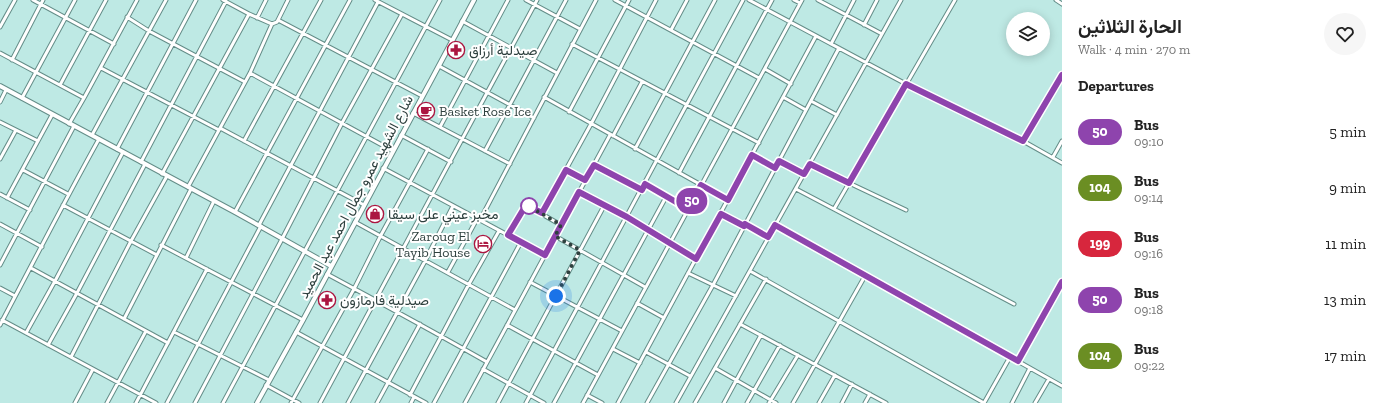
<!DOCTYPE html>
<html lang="en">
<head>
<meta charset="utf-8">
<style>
	:root { --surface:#fff; --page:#f6f6f6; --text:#222; --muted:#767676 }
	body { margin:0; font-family:"Zilla Slab",Vazirmatn,serif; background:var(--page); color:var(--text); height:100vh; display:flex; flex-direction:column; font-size:15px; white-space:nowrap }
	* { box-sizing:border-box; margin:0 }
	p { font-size:13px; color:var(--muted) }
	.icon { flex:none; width:22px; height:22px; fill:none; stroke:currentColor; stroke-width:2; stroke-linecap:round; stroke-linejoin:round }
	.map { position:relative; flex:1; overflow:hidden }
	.side { display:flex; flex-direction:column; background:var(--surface); width:320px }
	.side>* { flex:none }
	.badge { padding:0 8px; border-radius:13px; font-size:14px; line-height:26px }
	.tools { position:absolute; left:1006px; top:12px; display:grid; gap:8px }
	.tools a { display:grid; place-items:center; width:44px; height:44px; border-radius:50%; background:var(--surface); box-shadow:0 2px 10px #0003; font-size:20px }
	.you { position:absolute; width:20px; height:20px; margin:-10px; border:3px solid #fff; border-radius:50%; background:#1a73e8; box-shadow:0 0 0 6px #1a73e833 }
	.map>.badge { position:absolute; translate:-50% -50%; box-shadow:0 0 0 2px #fff }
	h2 { padding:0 16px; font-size:15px; line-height:36px }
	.round { display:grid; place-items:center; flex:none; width:42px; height:42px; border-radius:21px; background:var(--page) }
	.overview { display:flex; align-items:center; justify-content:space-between; height:68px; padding:0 16px }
	h1 { font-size:19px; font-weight:700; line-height:30px }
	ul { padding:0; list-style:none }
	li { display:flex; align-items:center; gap:12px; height:56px; padding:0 16px }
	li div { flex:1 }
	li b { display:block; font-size:15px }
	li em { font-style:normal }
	li .badge { min-width:44px; font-weight:700; text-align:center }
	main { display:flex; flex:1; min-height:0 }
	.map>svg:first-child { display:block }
</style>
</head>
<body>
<main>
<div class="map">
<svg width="1062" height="403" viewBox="0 0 1062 403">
	<rect width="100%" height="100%" fill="#bee9e4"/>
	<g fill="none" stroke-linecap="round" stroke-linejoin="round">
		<defs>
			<path id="street" d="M33,0L114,44
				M223,0L249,14L272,24
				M375,0L452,40
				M526,0L580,29
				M615,0L759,78
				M749,0L906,84L1023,141L1062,163
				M794,0L800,3
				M818,0L882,34
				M1056,0L1062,4
				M127,17L149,31L245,82
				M257,18L266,0
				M278,20L422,96
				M462,21L557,73
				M864,25L877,0
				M0,27L15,0
				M671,30L687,0
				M572,44L759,143
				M831,44L854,0
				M0,53L84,98
				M12,60L43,0
				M439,66L534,118
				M101,68L219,130
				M765,69L791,84
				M250,73L393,151
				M60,85L106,0
				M544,97L728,200
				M783,97L806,110
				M22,98L75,0
				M811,101L837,115
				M0,102L6,90
				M569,112L629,0
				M413,113L510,164
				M0,122L38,141
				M69,124L84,98L137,0
				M440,127L508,0
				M220,128L364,205
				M92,135L166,0
				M401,135L451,162
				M613,136L642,82
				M244,141L321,0
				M1023,141L1062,75
				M117,149L196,0
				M635,149L715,0
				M485,151L566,0
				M752,155L775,168
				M1053,157L1062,141
				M0,159L16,130
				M779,161L804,174
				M141,162L226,1
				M809,164L906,210
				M594,165L642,190
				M383,168L545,255
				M23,170L68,194
				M566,170L585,180
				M679,173L772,0
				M162,174L249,14
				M645,184L688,209
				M188,187L250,73L272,24L277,22L288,0
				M796,189L1014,304
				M579,192L627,217L696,259
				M0,194L30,210
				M7,198L52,115
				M63,205L157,255
				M834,209L955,0
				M235,212L350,0
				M542,213L591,124L656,0
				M721,214L744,226
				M480,220L596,0
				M355,222L515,310
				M0,224L42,247
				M745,224L769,237
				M259,225L378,2
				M775,225L1062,386
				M508,235L526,205L561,225
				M555,236L645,287
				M161,245L303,320
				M186,258L214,201
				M0,265L74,126
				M31,268L168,343
				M750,271L984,403
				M448,272L477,219
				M688,273L736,296
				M327,274C381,303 434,332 487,362
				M530,282L622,331
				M0,288L15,296
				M637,303L664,318
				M124,319L191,189
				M2,320L156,403
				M740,324L886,403
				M0,325C33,263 65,200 99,139
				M507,325L598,375
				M174,332L269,380
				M296,332L426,403
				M26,333L55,281L123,152
				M48,345L77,293L145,164
				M613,349L640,363
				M646,352L690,376
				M71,357L131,241L167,176
				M1018,361L1062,282
				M715,368L776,403
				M483,369L544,403
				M266,385L299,403
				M410,395L469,284L499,231
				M587,395L602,403
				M75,403L93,369
				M107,403L146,331
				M136,403L207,269
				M167,403L261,226
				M195,403L282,239L342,123L402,14
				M223,403L440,0
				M291,403L354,289L381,235L428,149
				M320,403L537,0
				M348,403L424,263L453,206
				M377,403L420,324
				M411,403L414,397
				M434,403L521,242
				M465,403L610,135
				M498,403L604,206
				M526,403L743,0
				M554,403L666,197
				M583,403L802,0
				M618,403L816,36
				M647,403L713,285L839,48
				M676,403L901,0
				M695,403L766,279
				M724,403L761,335
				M747,403L780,345
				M769,403L798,355
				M793,403L865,276
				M819,403L835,375
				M842,403L852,384
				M865,403L870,394
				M984,403L1010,357
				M1012,403L1030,368
				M1035,403L1049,379"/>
			<path id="secondary" d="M0,86L235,212L331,266
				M257,403L303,320L474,0"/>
		</defs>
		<!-- street casing -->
		<use href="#street" stroke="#648d88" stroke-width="5"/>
		<!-- secondary casing -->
		<use href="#secondary" stroke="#648d88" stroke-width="6"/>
		<!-- street -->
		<use href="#street" stroke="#fff" stroke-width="3"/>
		<!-- secondary -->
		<use href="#secondary" stroke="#fff" stroke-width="4"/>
	</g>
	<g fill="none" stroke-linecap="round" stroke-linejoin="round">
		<defs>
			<path id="line" d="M1062,75L1023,141L906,84L849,183L810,164L804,174L779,161L775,168L752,155L728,200L701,185L688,209L645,184L642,190L594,165L585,180L566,170L542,213L526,205L508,235L545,255L579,192L627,217L696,259L721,214L744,226L745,224L768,237L775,225L1018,361L1062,282"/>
		</defs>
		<!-- line casing -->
		<use href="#line" stroke="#fff" stroke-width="9"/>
		<!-- line -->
		<use href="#line" stroke="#8e44ad" stroke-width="6"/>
		<!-- walk -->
		<path stroke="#2e403e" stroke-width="4" stroke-dasharray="0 7.2" d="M529,206L527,205L561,225L555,236L580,250L556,296"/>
	</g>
	<!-- icons -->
	<defs>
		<symbol id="pharmacy-ring" viewBox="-11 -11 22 22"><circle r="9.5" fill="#fff" stroke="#ab1640" stroke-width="1.5"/><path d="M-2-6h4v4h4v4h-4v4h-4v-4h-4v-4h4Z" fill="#ab1640"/></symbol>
		<symbol id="cafe-ring" viewBox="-11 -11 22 22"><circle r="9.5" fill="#fff" stroke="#ab1640" stroke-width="1.5"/><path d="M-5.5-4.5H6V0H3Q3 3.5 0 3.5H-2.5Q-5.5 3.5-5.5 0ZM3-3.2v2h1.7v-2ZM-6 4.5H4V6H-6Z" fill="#ab1640"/></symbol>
		<symbol id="shop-ring" viewBox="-11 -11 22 22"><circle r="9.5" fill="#fff" stroke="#ab1640" stroke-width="1.5"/><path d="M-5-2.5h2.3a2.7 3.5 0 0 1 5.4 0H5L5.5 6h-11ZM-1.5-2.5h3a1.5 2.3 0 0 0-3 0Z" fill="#ab1640"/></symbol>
		<symbol id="hotel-ring" viewBox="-11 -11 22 22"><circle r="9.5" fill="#fff" stroke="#ab1640" stroke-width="1.5"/><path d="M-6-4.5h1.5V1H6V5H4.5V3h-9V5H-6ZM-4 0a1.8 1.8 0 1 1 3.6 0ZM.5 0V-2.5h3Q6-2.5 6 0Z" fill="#ab1640"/></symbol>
	</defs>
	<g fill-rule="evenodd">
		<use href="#pharmacy-ring" x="446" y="40" width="20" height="20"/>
		<use href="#cafe-ring" x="416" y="101" width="20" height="20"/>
		<use href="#shop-ring" x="365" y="204" width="20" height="20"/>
		<use href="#hotel-ring" x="473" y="234" width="20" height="20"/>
		<use href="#pharmacy-ring" x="317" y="290" width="20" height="20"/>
	</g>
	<!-- markers -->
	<circle fill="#fff" stroke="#8e44ad" stroke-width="2" cx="529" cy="206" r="8"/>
	<g text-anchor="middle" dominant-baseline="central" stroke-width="4" stroke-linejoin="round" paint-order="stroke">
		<!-- poi labels -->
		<g font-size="14" fill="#2e403e" stroke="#fff" text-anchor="start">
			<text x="469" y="50">صيدلية أرزاق</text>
			<text x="439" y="111">Basket Rose Ice</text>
			<text x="388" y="214">مخبز عيني على سيقا</text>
			<text x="470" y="236" text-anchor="end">Zaroug El<tspan x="470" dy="16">Tayib House</tspan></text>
			<text x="340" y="300">صيدلية فارمازون</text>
		</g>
		<!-- street labels -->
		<g font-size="14" fill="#2e403e" stroke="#fff">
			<text transform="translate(356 197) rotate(-62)">شارع الشهيد عمرو جمال احمد عبد الحميد</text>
		</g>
	</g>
</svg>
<div class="tools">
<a><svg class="icon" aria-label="layers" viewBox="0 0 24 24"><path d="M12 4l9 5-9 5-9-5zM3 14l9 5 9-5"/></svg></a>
</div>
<div class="you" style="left:556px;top:296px"></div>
<b class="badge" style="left:692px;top:201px;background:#8e44ad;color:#fff">50</b>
</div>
<section class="side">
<div class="overview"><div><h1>الحارة الثلاثين</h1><p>Walk · 4 min · 270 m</p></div><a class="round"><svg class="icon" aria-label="heart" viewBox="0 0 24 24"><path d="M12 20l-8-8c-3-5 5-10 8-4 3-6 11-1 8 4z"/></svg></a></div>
<h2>Departures</h2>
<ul>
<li><span class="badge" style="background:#8e44ad;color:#fff">50</span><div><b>Bus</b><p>09:10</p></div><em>5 min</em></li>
<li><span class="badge" style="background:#6b8e23;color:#fff">104</span><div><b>Bus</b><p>09:14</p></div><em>9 min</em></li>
<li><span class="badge" style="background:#d7263d;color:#fff">199</span><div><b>Bus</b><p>09:16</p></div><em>11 min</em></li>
<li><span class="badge" style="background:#8e44ad;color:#fff">50</span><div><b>Bus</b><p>09:18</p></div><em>13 min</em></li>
<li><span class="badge" style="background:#6b8e23;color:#fff">104</span><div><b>Bus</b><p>09:22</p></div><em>17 min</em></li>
</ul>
</section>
</main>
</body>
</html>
